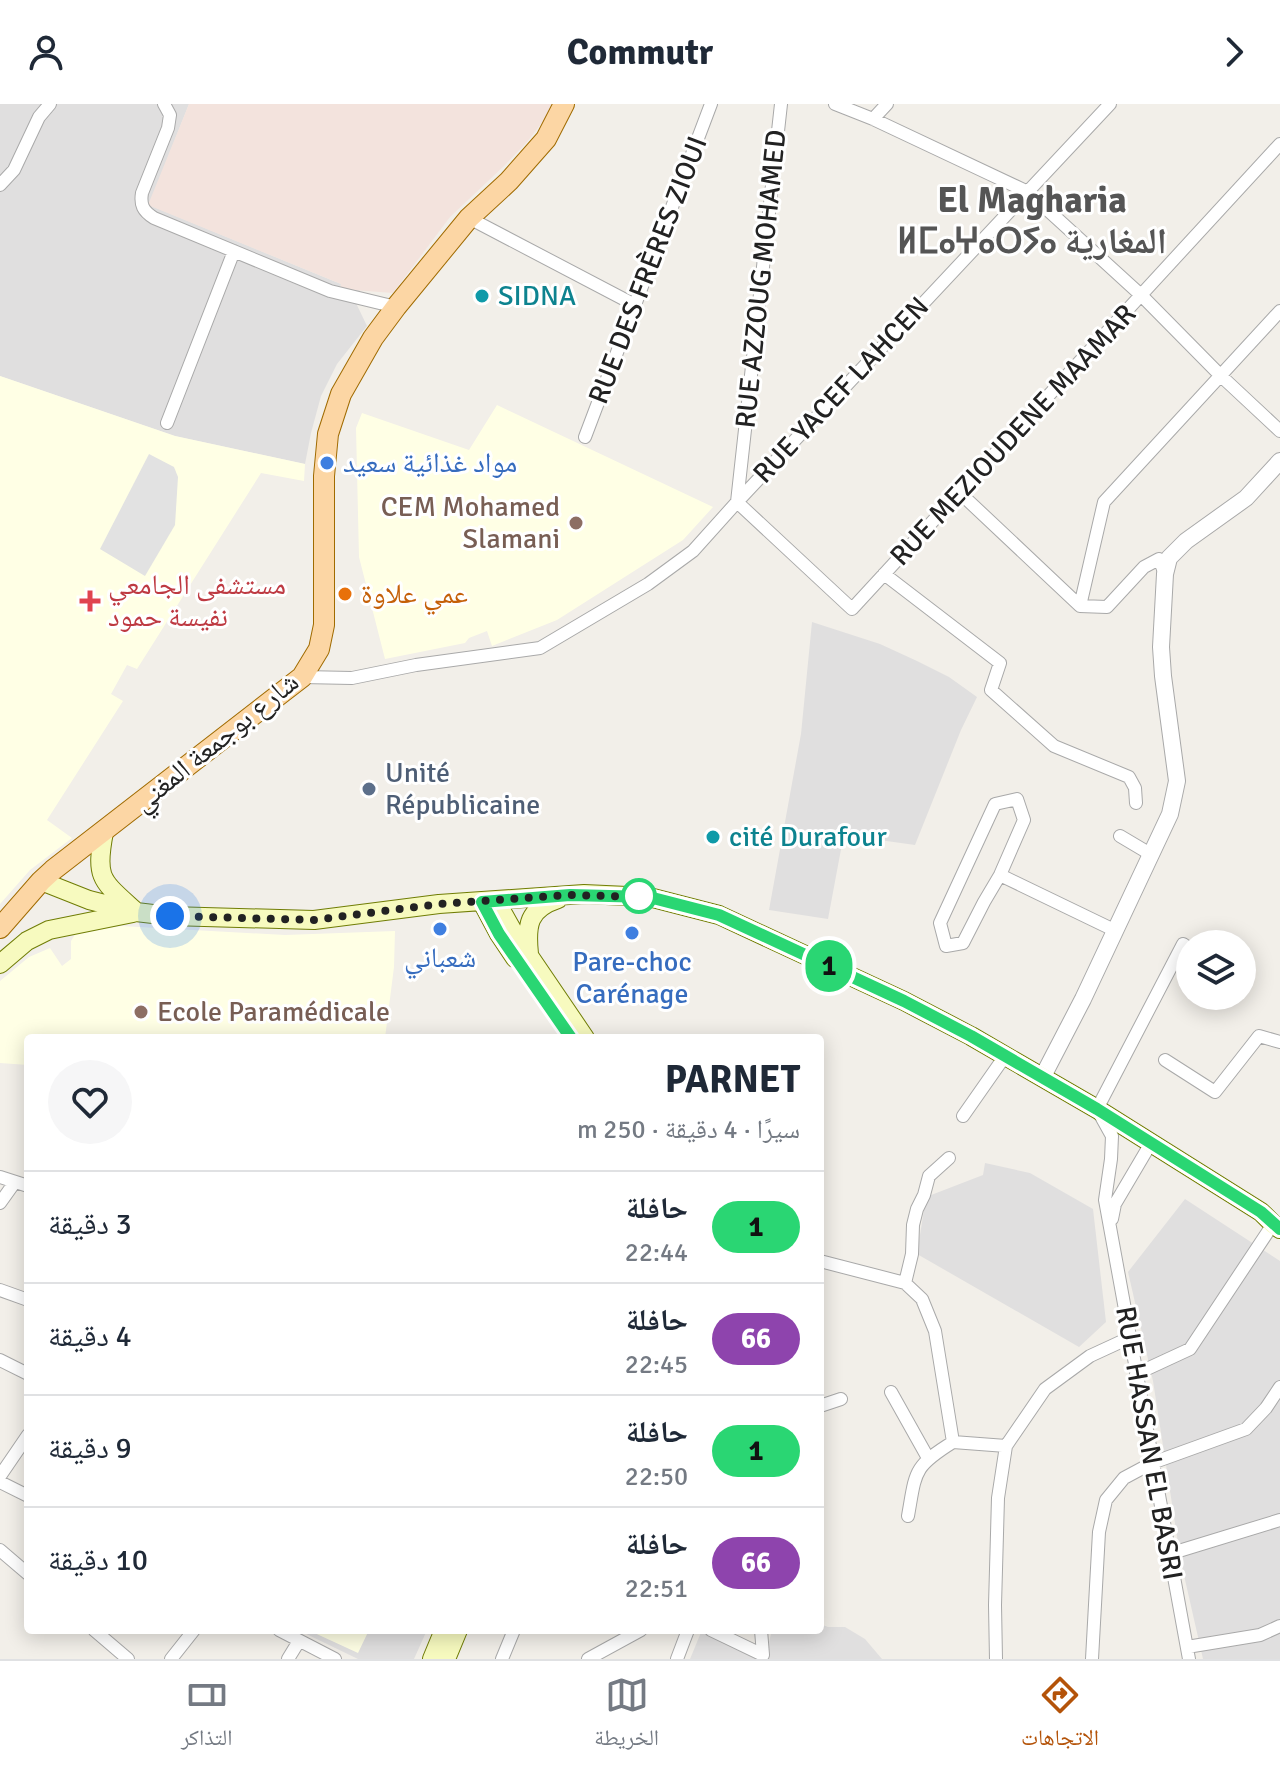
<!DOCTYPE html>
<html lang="ar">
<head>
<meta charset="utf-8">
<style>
	:root { --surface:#fff; --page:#f6f6f7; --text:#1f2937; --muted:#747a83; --line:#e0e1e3; --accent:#b45309 }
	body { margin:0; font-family:Signika,"Noto Naskh Arabic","Noto Sans Tifinagh",sans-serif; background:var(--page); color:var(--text); direction:rtl; height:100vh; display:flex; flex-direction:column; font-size:30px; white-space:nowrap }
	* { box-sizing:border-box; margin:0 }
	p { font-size:26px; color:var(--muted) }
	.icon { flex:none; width:44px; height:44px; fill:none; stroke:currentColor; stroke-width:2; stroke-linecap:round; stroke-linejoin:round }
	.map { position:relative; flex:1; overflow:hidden; direction:ltr }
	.details { position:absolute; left:24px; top:930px; width:800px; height:600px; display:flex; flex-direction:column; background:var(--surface); border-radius:8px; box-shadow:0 4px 20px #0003; direction:rtl }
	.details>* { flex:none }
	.badge { padding:0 16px; border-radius:26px; font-size:28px; line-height:52px }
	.buttons { position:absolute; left:1176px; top:826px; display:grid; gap:16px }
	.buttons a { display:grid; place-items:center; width:80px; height:80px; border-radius:50%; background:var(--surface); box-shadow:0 4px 20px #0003; font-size:40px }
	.you { position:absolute; width:40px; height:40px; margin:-20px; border:6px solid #fff; border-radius:50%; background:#1a73e8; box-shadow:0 0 0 12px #1a73e833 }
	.map>.badge { position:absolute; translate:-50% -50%; box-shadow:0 0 0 4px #fff }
	.round { display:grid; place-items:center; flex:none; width:84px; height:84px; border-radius:42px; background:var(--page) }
	.summary { display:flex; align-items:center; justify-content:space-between; height:136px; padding:0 24px }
	h1 { font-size:38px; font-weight:800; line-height:60px }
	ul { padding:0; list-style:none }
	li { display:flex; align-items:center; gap:24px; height:112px; padding:0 24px; border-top:2px solid var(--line) }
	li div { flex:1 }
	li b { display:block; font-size:30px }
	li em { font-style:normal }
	li .badge { min-width:88px; font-weight:700; text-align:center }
	header { display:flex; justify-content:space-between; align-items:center; height:104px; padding:0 24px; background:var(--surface); font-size:36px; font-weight:800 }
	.tab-bar { display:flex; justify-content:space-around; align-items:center; height:112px; border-top:2px solid var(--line); background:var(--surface); font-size:22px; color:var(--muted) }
	.tab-bar a { display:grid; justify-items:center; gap:4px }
	.tab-bar .selected { color:var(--accent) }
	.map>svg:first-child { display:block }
</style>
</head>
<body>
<header><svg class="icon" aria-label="forward" viewBox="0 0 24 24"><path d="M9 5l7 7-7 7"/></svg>Commutr<svg class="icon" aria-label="person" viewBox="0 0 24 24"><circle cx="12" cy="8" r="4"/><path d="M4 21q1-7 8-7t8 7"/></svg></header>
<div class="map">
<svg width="1280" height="1555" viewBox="0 0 1280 1555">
	<rect width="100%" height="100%" fill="#f2efe9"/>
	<!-- residential -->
	<path fill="#e0dfdf" d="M0,0H189L149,101L341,180L340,185L360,186L355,197L367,222L337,260L321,292L311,329L305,360L175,332L0,272Z
		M812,518L880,540L917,557L949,573L977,593L961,626L915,741L858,733L856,742L842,740L828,815L769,806L801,630Z
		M985,1059L1030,1069L1093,1105L1106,1218L1079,1243L917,1150L926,1093L983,1071Z
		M1185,1095L1280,1157V1555H1203L1181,1458L1153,1277L1128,1168Z
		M820,1520L828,1523H845L865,1535L882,1555H690L702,1526L765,1554L772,1526H820Z
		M298,1526H427L414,1555H358Z"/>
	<!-- education -->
	<path fill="#ffffe5" d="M0,272L175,332L305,360L304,377L261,369L137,565L127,561L111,590L123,597L47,716L72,734L30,766L0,800Z
		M497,301L713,403L683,436L557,516L492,542L487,527L469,534L465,539L385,555L359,453L356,324L362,309L469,346Z
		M121,822L285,831L395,827L394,863L385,934H28V961L0,959V877L29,853L50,844L62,862L71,855V837L76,829Z
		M308,1526H369L358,1549Z"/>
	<!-- military -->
	<path fill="#f3e3dd" d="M189,0H552L544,16L527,38L505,61L450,113L393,189L340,185L341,180L148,101Z"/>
	<!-- parking -->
	<path fill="#e2e2e2" d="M149,350L174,363L178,373L175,421L145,472L100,445Z"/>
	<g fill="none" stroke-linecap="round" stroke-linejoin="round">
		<defs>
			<path id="minor" d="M164,0L170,11L168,24L142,89C140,101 143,107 154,114L330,187L396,203
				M835,0L873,15L1028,88L1142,192L1220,271L1280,327
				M873,15L887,0
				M0,81L14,66L39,13L50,0
				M469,114L635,201
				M167,319L234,147
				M585,333L711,0
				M959,388L1080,502L1104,398L1280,207
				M737,398L852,505L1280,40
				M737,398L781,0
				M884,470L1000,559L991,586L1054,642L1129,673L1135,684L1136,699
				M1080,502L1107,503L1144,463L1159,455L1165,470
				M302,573L352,574L416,561L540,544L648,480L693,447L737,398L1110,0
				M1017,695L1024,716L1000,771L984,798L963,839L946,842L940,819L995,700Z
				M1120,732L1152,751
				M1000,771L1114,826
				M1165,956L1215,988L1259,932L1280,938
				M963,1012L1005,952
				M0,1073L28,1082
				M0,1099L15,1078
				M1112,1115L1115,1100L1151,1039
				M820,1157L905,1179L922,1195L935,1227L953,1338C913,1363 916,1367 908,1412
				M905,1179L912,1150L913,1121L917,1105L924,1091L929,1072L949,1054
				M0,1186L28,1196
				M0,1256L28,1270
				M1136,1270L1190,1245L1273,1120
				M891,1288L928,1354
				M820,1302L841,1295
				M953,1338L1006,1342
				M0,1372L28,1331
				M0,1378L28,1392
				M0,1446L28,1470
				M1169,1450L1280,1416
				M94,1526L128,1555
				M279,1526L335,1555
				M711,1526L763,1551L761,1526
				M1187,1543L1260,1531L1280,1522
				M171,1555L194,1526
				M288,1555L299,1537
				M502,1555L514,1526
				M588,1555L641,1526
				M677,1555L688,1526
				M996,1555L995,1501L998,1394L1006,1342L1045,1285L1090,1252L1129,1234
				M1092,1555L1099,1428L1106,1396L1124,1374L1152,1359L1246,1325L1266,1304L1280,1283
				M1189,1555L1105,1096L1111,1055L1112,1032L1097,1005L1183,840L1190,845"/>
			<path id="tertiary" d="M1042,974L1083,895L1170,710L1177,677L1163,572L1161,543L1165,470L1169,454L1186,437L1246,394L1280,357"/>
			<path id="secondary" d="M104,728C95,774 101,776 134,806
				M41,777L89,796L136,808L170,812L314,816L439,800L584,790L649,793L719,811L904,897L971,932L1097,1005L1261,1108L1273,1120L1280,1125
				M496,797L515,831L585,934
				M482,798L499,830L515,854
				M529,850C526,821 528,805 558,795
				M0,860L27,837L49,826L133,809
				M432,1555L444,1526
				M446,1555L458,1526"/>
			<path id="primary" d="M0,824L41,777L53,766L302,573L319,545L324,521V372L328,330L341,290L373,234L396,203L469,114L509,77L546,35L564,0"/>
		</defs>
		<!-- minor casing -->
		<use href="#minor" stroke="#a9a9a9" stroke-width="14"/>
		<!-- tertiary casing -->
		<use href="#tertiary" stroke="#a9a9a9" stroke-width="18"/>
		<!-- secondary casing -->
		<use href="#secondary" stroke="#707d05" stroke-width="20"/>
		<!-- primary casing -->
		<use href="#primary" stroke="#a06b00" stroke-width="22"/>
		<!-- minor -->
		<use href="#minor" stroke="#fff" stroke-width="12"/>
		<!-- tertiary -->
		<use href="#tertiary" stroke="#fff" stroke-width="16"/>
		<!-- secondary -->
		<use href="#secondary" stroke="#f7fabf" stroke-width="18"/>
		<!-- primary -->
		<use href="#primary" stroke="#fcd6a4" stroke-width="20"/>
	</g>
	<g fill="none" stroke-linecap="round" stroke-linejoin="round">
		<defs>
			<path id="line" d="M571,934L499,830L482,798L570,791L649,793L719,811L904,897L971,932L1097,1005L1261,1108L1280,1125"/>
		</defs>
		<!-- line casing -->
		<use href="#line" stroke="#fff" stroke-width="18"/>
		<!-- line -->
		<use href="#line" stroke="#2ad673" stroke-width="12"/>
		<!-- walk -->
		<path stroke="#222" stroke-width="8" stroke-dasharray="0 14.4" d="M170,812L314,816L439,800L570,791L649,793L639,792"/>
	</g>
	<!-- markers -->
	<g fill="#0f9aa8" stroke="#fff" stroke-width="3">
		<circle cx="482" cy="192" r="8"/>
		<circle cx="713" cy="733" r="8"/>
	</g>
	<g fill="#3f7fe0" stroke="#fff" stroke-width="3">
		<circle cx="327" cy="359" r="8"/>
		<circle cx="440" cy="825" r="8"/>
		<circle cx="632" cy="829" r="8"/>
	</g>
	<g fill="#8d6e63" stroke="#fff" stroke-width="3">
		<circle cx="576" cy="419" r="8"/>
		<circle cx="141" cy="908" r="8"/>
	</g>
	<circle fill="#e8710a" stroke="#fff" stroke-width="3" cx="345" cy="490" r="8"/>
	<path fill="#e0444e" stroke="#fff" stroke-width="3" d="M86 485h8v8h8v8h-8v8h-8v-8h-8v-8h8z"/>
	<circle fill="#5c6f8a" stroke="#fff" stroke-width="3" cx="369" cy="685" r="8"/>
	<circle fill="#fff" stroke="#2ad673" stroke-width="4" cx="639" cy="792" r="16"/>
	<g text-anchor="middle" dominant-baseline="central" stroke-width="6" stroke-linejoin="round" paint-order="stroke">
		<!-- street labels -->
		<g font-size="28" fill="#222" stroke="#fff">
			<text transform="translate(648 166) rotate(-69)">RUE DES FRÈRES ZIOUI</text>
			<text transform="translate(761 175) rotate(-84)">RUE AZZOUG MOHAMED</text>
			<text transform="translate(841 286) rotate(-47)">RUE YACEF LAHCEN</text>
			<text transform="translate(1013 331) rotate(-47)">RUE MEZIOUDENE MAAMAR</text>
			<text transform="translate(216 638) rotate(-39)">شارع بوجمعة المغني</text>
			<text transform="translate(1149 1339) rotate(80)">RUE HASSAN EL BASRI</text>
		</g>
		<!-- culture labels -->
		<g font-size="28" fill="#0d838f" stroke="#fff" text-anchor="start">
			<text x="498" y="192">SIDNA</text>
			<text x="729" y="733">cité Durafour</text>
		</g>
		<!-- shop labels -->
		<g font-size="28" fill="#366cbe" stroke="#fff">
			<text x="343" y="359" text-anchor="start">مواد غذائية سعيد</text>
			<text x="440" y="854">شعباني</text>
			<text x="632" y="858">Pare-choc<tspan x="632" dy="32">Carénage</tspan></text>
		</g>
		<!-- education labels -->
		<g font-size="28" fill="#785e54" stroke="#fff" text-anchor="end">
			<text x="560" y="403">CEM Mohamed<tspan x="560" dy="32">Slamani</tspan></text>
			<text x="157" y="908" text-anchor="start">Ecole Paramédicale</text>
		</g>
		<!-- health labels -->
		<g font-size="28" fill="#be3a42" stroke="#fff" text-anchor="start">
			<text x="108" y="481">مستشفى الجامعي<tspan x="108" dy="32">نفيسة حمود</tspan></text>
		</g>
		<!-- food labels -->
		<g font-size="28" fill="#c56008" stroke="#fff" text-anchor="start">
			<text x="361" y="490">عمي علاوة</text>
		</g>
		<!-- service labels -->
		<g font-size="28" fill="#4e5e75" stroke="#fff" text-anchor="start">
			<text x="385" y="669">Unité<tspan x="385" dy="32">Républicaine</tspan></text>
		</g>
		<!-- district labels -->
		<g font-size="36" font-weight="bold" fill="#555" stroke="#fff">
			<text x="1032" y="96">El Magharia<tspan x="1032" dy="41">ⵍⵎⴰⵖⴰⵔⵢⴰ المغارية</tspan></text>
		</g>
	</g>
</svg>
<div class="buttons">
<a><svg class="icon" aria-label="layers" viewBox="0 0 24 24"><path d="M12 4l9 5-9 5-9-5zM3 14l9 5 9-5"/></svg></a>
</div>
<div class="you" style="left:170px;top:812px"></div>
<b class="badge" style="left:829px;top:862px;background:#2ad673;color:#111">1</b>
<section class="details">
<div class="summary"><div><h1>PARNET</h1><p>سيرًا · 4 دقيقة · 250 m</p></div><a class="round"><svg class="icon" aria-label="heart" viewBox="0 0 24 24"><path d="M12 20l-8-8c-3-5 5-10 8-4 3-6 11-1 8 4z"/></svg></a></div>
<ul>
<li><span class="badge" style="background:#2ad673;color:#111">1</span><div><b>حافلة</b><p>22:44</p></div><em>3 دقيقة</em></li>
<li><span class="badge" style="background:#8e44ad;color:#fff">66</span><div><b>حافلة</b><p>22:45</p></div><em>4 دقيقة</em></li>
<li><span class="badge" style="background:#2ad673;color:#111">1</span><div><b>حافلة</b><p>22:50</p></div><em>9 دقيقة</em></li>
<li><span class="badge" style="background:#8e44ad;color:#fff">66</span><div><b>حافلة</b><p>22:51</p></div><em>10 دقيقة</em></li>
</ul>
</section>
</div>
<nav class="tab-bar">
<a class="selected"><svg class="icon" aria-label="directions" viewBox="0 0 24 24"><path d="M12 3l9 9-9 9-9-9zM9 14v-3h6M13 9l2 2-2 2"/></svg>الاتجاهات</a>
<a><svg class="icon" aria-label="map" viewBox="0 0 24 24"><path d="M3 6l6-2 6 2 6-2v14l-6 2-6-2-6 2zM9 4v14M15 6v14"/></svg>الخريطة</a>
<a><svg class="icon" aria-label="tickets" viewBox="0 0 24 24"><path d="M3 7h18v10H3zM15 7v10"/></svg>التذاكر</a>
</nav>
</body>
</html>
